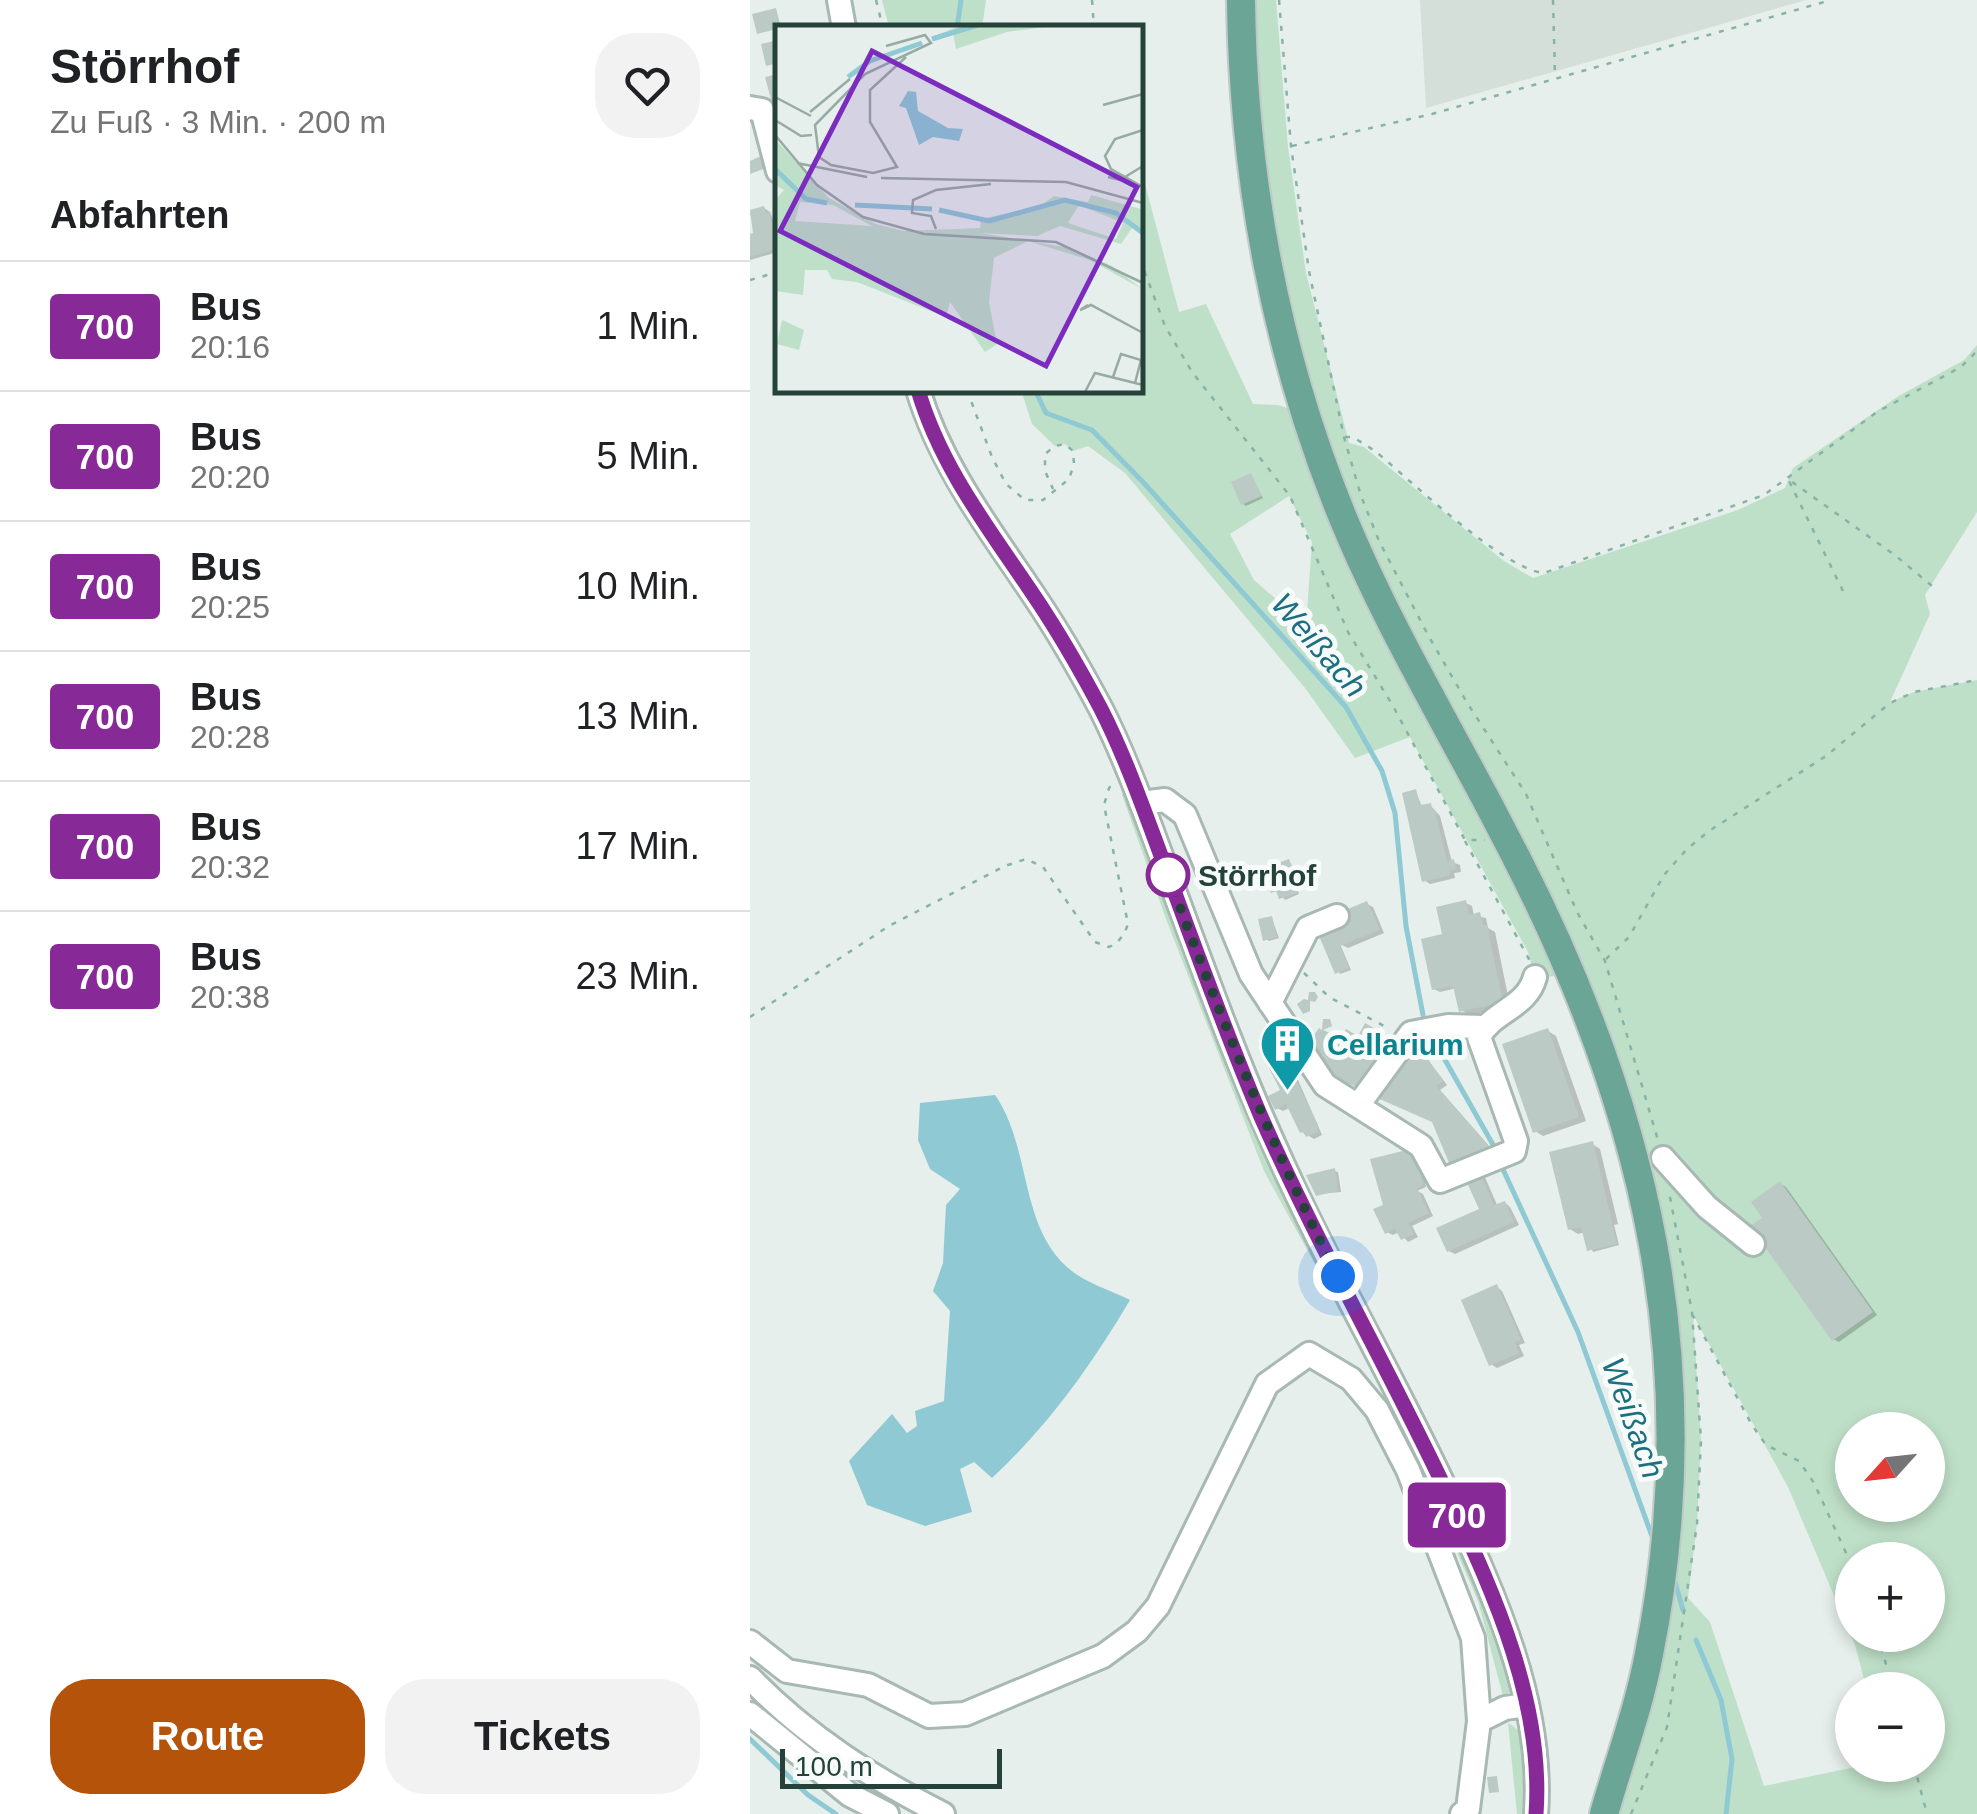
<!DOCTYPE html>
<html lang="de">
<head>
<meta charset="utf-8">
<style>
	:root { --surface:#fff; --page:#f2f2f2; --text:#202124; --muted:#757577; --line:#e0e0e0; --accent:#b45309 }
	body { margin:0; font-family:Arial,sans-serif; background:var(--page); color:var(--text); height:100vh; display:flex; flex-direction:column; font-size:38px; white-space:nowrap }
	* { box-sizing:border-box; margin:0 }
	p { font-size:32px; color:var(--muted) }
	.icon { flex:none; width:55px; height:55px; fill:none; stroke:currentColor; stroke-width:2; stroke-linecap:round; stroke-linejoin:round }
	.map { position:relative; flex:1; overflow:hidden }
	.panel { display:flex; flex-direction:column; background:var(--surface); width:750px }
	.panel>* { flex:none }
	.badge { padding:0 20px; border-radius:8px; font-size:35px; line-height:65px }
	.needle { width:65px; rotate:243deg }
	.buttons { position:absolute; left:1085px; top:1412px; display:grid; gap:20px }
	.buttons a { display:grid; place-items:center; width:110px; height:110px; border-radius:50%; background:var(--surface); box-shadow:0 5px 15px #0003; font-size:50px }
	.scale { position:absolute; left:30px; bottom:25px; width:222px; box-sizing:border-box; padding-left:10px; border:5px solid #24423a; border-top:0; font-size:28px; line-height:35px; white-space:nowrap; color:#24423a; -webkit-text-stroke:8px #f7fbf9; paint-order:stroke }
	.you { position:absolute; width:50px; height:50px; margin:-25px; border:8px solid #fff; border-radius:50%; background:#1a73e8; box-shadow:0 0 0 15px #1a73e833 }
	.map>.badge { position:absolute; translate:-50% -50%; box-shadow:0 0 0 5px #fff }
	h2 { padding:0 50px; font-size:38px; line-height:90px }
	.round { display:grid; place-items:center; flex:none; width:105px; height:105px; border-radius:40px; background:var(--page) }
	.head { display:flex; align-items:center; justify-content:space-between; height:170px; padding:0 50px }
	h1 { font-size:48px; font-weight:700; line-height:75px }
	.primary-button { display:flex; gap:20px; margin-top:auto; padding:20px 50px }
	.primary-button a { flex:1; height:115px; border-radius:40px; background:var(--accent); color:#fff; font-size:40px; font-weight:700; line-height:115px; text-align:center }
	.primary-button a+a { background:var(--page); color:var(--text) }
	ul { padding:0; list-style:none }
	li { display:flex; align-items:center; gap:30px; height:130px; padding:0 50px; border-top:2px solid var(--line) }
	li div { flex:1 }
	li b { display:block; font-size:38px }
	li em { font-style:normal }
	li .badge { min-width:110px; font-weight:700; text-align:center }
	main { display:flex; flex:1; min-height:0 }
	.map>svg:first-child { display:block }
</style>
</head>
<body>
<main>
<section class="panel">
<div class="head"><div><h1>Störrhof</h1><p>Zu Fuß · 3 Min. · 200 m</p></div><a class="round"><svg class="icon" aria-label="heart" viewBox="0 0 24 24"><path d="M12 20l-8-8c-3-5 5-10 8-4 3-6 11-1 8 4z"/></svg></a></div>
<h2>Abfahrten</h2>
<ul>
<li><span class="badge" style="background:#872996;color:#fff">700</span><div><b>Bus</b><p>20:16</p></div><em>1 Min.</em></li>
<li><span class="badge" style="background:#872996;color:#fff">700</span><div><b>Bus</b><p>20:20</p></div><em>5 Min.</em></li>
<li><span class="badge" style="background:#872996;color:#fff">700</span><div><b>Bus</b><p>20:25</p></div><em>10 Min.</em></li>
<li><span class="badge" style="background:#872996;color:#fff">700</span><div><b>Bus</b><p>20:28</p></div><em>13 Min.</em></li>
<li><span class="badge" style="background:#872996;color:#fff">700</span><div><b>Bus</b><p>20:32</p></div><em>17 Min.</em></li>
<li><span class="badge" style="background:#872996;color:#fff">700</span><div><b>Bus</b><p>20:38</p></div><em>23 Min.</em></li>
</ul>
<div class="primary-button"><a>Route</a><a>Tickets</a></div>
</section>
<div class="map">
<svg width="1227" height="1814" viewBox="0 0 1227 1814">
	<rect width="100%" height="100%" fill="#e6efeb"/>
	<!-- built -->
	<path fill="#d4dfda" d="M670,0H1056L676,108Z"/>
	<!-- green -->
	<path fill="#bfe0c8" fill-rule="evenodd" d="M132,0H236L232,28L139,27Z
		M501,0H526L538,147L556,273L599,443L614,447L754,561L783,578L988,510L1035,488L1043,468L1147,397L1214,360L1227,345V512L1175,595L1180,614L1140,702L1164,692L1227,680V1814H867L914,1638L906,1246L812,976L785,977L778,952L660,737L605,758L555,688L375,473L338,446L323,451L315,444L305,446L282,424L271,390H390V275L394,274L390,259V165L429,312L456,304L503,404L528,405L544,410L600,511L562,403L515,189ZM539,496L562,542L556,625L504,580L480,534ZM943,1315L1038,1487L1105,1645L1117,1690H1178V1765H1115L1014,1786L960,1622L938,1598L947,1524L951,1440ZM1102,1430H1178V1505H1102ZM1102,1560H1178V1635H1102Z
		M375,789L628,1370L724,1573L763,1683L762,1691L753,1696L728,1601L688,1509L632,1387L514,1171L416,919L372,795Z
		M758,1723C786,1735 776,1789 776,1814H767Z"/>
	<!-- water -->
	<path fill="#8ec9d4" d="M245,1095C281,1146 269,1224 317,1267C333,1282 360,1290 380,1300C341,1366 298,1426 242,1478L224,1462L210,1469L222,1512L175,1526L117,1505L99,1461L142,1414L157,1433L167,1426L165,1411L194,1401L200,1311L183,1291L193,1263L196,1205L210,1189L180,1169L168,1140L170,1103Z"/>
	<!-- shadow -->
	<path fill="#0003" d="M14,208L20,212L28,233V252L0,260V237L7,235L0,213Z
		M501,476L513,498L496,506L493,504Z
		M666,792L672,807L680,805L690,816L702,862L710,865L711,872L704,873L705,878L680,884L674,880Z
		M539,862L544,868L540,870L549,894L535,900L529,892L523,891Z
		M716,903L722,906L724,916L736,918L738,928L745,932L760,1006L720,1015L711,1010L707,988L690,992L684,989L695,936Z
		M617,904L623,907L634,933L598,948L590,944L601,970L590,974L570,932L605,918Z
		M522,919L529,938L519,941L516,939Z
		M798,1031L806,1036L836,1121L793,1136L785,1131Z
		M672,1052L697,1085L690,1090L747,1155L707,1164L701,1161Z
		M532,1054L538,1057L572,1135L564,1139L552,1132L541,1107L533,1111L527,1108L533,1091Z
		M842,1144L850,1149L868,1224L864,1225L869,1245L843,1252L835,1232L828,1234L820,1229Z
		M664,1151L674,1173L676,1187L667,1191L673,1194L683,1216L662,1226L668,1237L658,1242L649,1232L643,1235L637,1232L638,1205Z
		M584,1171L588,1172L591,1192L567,1194Z
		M728,1172L734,1175L748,1207L755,1203L760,1207L769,1225L705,1254L699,1251L733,1210Z
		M1031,1184L1036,1187L1127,1315L1089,1342L1083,1339L1015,1218Z
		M747,1287L752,1291L775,1343L769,1345L774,1356L747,1368L741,1364Z"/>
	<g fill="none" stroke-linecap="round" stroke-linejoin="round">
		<!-- stream -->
		<path stroke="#8ec9d4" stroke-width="5" d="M207,28L211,0
			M285,390L296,413L342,430L393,482L596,707L632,771L645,813L656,926L673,1015
			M686,1044L746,1150
			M751,1165L828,1332L903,1539
			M925,1582L933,1610
			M946,1640L971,1700L982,1759L976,1814
			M0,1739L58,1795L86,1814"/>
	</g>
	<!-- building -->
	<path fill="#bbcac4" d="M26,8L31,28L7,34L2,14Z
		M28,40V63L16,66L11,44Z
		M28,74V101L22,103L15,77Z
		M11,156L16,168L0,174V161Z
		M14,206L16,213L19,212L28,248L0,257V234L3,233L0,210Z
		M501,473L512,496L491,505L481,482Z
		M666,789L670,805L681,803L682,810H685L697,861L704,859L706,869L699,871L700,875L672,882L652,793Z
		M539,859L542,867L538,868L548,893L529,899L526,891L521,893L512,869Z
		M716,900L719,915L730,912L733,925H737L753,1002L709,1012L703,986L682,990L671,939L692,934L686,907Z
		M617,901L630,930L590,946L599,968L585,974L567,931L601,917L598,909Z
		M522,916L527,937L513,941L508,919Z
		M559,992H565L568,997L565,1002L560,1001V1011L553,1014L547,1004L554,999L558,1000Z
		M573,1019H580L582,1026L573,1030L591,1038L596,1029L608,1036L615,1023L643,1039L626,1071L619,1068L610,1088L585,1079L575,1072L578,1067L570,1063L573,1056L560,1051L561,1040L569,1028L572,1030Z
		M798,1028L829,1117L783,1133L752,1044Z
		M671,1049L693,1081L686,1086L744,1152L699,1163L682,1122L625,1097L639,1075Z
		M532,1051L568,1125V1132L556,1137L553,1132L550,1133L536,1104L525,1110L518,1096L530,1090L515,1060Z
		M843,1141L867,1244L837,1251L831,1227L818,1230L799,1152Z
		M665,1148L673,1185L667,1188L679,1213L658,1223L664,1234L651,1240L645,1229L635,1234L623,1209L633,1205L620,1159Z
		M585,1168L588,1191L566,1196L556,1175Z
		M728,1169L744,1205L755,1201L764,1222L697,1252L686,1228L729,1209L714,1176Z
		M1030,1181L1123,1312L1082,1341L1000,1226L1012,1218L1001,1202Z
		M747,1284L771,1340L765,1342L769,1353L739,1366L711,1300Z
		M747,1776L749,1792L739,1793L737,1777Z"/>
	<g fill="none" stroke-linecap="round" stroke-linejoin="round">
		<defs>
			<path id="minor" d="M89,0L94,28
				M0,108L12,110L28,171
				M168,390C194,475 249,541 296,614C316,645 334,677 351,709C378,763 398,821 419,877C453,968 485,1059 525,1147C578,1267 645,1380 700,1499C745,1597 794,1704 786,1814
				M391,803L415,800L435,815L501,974L575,1085L671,1146L690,1181L764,1151L766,1141L729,1037C742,1011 777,1008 785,977
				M520,1003L558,928L587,916
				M609,1104L661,1033L698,1026L734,1027
				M913,1158L957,1207L1003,1244
				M0,1642L37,1671L118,1685L179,1716L215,1714L353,1656L387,1631L408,1606L517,1384L559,1354L601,1379L627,1410L658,1470L723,1638L729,1721L718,1809L712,1814
				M0,1678C56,1736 122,1778 193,1814
				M0,1714L100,1795L137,1814
				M729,1721L755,1708L777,1705"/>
			<path id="major" d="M491,0C493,174 525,351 591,513C632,614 688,709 739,805
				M766,857C897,1112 956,1369 899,1654C889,1708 869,1761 854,1814"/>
		</defs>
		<!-- minor casing -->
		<use href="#minor" stroke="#a8b8b2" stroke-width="28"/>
		<!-- major casing -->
		<use href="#major" stroke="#c2cac8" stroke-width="32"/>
		<!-- path -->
		<path stroke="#86b3a5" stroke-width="2.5" stroke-dasharray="5 8" stroke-linecap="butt" d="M126,0L133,28
			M342,0L344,28
			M529,0L541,146L559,271L594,437L611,496L629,541L678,635L716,701L776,794L827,912L855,961L908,1140
			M803,0L805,75
			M542,146L682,114L1081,0
			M390,259L415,326L442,372L540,496L598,632L643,706L715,840H735
			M0,280L28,272
			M217,390L242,457L256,484L275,500H293L319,479L324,464L323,451L315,444L305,446L295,454V471L303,489
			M595,437H603L625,451C660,480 754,570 794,573L1014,495L1127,412L1211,367L1227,351
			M1093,591L1038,479L1146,556L1188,591
			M715,841L780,961
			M856,959L879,937L914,875L937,849L959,831L1076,756L1140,703L1164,692L1227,680
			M554,973L579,997L638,1028
			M0,1017L139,926L255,866L276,859L293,867L345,942L359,947C370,942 374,935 378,924L354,805L359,788L365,781
			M942,1314L1002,1425L1016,1445L1049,1461L1064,1483L1102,1566
			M1127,1635L1144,1690
			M1164,1765L1177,1814
			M881,1814L917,1727L947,1524L951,1440L942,1312L919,1192"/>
		<!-- minor -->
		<use href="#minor" stroke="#fff" stroke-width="22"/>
		<!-- major -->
		<use href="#major" stroke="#6aa596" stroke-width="28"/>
		<defs>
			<path id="major-bridge" d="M739,805L766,857"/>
		</defs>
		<!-- major-bridge casing -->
		<use href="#major-bridge" stroke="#c2cac8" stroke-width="32" stroke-linecap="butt"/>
		<!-- major-bridge -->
		<use href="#major-bridge" stroke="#6aa596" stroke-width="28"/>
	</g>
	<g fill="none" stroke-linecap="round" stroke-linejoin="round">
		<defs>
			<path id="line" d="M168,390C193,475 249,541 296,614C316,645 334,677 351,709C377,760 396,816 416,869C447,953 477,1037 512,1119C569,1248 640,1371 700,1499C745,1596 794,1704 786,1814"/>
		</defs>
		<!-- line casing -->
		<use href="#line" stroke="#fff" stroke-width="22"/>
		<!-- line -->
		<use href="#line" stroke="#872996" stroke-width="15"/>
		<!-- walk -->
		<path stroke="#24423a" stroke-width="10" stroke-dasharray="0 18" d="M418,875C469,1012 521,1146 588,1276"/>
	</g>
	<!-- icons -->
	<defs>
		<symbol id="building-pin" viewBox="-11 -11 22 30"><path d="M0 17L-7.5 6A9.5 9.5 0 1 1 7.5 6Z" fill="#0f9aa8" stroke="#f7fbf9"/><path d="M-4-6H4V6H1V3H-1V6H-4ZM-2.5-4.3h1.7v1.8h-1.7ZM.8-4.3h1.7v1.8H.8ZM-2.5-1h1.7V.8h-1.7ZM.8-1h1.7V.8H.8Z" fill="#fff"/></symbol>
	</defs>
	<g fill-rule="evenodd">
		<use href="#building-pin" x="506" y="1012" width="63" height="86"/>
	</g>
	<!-- markers -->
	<circle fill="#fff" stroke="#872996" stroke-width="5" cx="418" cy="875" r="20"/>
	<g text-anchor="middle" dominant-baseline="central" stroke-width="10" stroke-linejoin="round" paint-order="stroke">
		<!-- stop labels -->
		<g font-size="30" font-weight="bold" fill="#24423a" stroke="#f7fbf9" text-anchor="start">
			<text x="448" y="875">Störrhof</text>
		</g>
		<!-- culture labels -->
		<g font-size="30" font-weight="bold" fill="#0d838f" stroke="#f7fbf9" text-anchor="start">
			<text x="577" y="1044">Cellarium</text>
		</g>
		<!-- water labels -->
		<g font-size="32" font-style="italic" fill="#1c6f80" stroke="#f7fbf9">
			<text transform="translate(569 645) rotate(49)">Weißach</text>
			<text transform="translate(883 1418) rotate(70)">Weißach</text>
		</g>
	</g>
	<!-- overview -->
	<g transform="translate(25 25)">
		<rect width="368" height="368" fill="#e6efeb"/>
		<path d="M187,0H286L232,7L181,24L178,8L157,12ZM0,114L54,173L101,199L129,206L205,203L206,194L265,181L279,171L313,177L316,170L366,184L367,210L357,203L346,219L285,201L262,211L205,208L296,223L337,241L367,264L315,235L253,216L219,233L214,277L222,319L210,327L175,277L171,292L82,257L57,254L52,245H30L28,270L0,266V175L9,165L0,160ZM25,177L58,180L97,201L20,196ZM304,180L348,198L341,214L293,198ZM7,295L29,305L24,325L2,319Z" fill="#bfe0c8" fill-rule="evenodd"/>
		<path d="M133,66L141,67L143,86L173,103L188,104L184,116L158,112L144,120L131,83L124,81Z" fill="#8ec9d4"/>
		<path fill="none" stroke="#8ec9d4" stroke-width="5" d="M157,14L203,0M73,52L95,36L147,18M0,144L31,174L52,178M80,180L157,184M164,185L214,196L290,175L341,188L368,208"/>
		<path fill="none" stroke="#98aaa4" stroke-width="2.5" d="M111,21L150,10L156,18L90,49L40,100L44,132L56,140L98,148L122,142L95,97V65L131,32M0,72L36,91M328,80L368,69M35,87L75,54M0,95L26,111L37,110M368,105L340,114L330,131L336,144L368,162M0,110L42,160L88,192L149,209L281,217L368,258M22,138L92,152M333,152L345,155L368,141M106,153L291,157L368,178M161,204L156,191L137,188L138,175L161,165L216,159M313,280L305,285L316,280L368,308M338,352L346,329L366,335L360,358M310,367L320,348L368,360"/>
		<path fill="#7b2cbf" fill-opacity="0.15" stroke="#7b2cbf" stroke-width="5" d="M97,26L362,162L271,341L5,206Z"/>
		<rect width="368" height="368" fill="none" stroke="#24423a" stroke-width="5"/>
	</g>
</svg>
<div class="buttons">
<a><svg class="needle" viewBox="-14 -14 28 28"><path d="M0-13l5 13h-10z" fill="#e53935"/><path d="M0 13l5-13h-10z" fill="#757577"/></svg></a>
<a>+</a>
<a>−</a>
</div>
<div class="scale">100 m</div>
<div class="you" style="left:588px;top:1276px"></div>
<b class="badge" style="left:707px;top:1515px;background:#872996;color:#fff">700</b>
</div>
</main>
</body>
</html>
